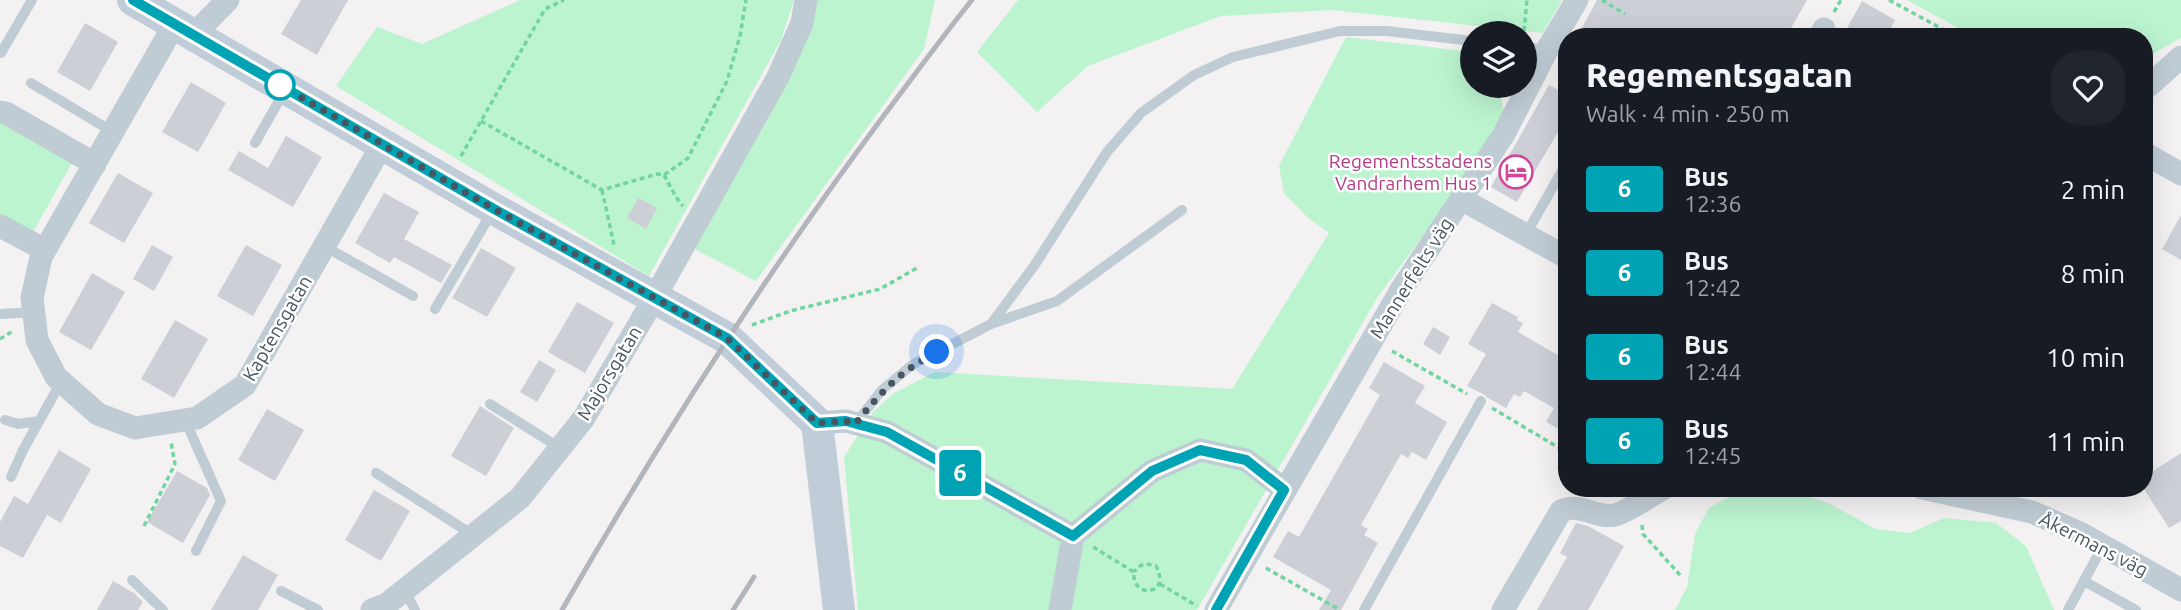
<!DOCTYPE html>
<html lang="en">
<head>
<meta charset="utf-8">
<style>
	:root { --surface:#171b24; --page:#20242c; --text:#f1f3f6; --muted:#9ea1a6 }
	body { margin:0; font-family:Ubuntu,sans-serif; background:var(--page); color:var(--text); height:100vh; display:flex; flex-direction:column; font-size:26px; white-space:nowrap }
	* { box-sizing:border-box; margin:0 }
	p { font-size:23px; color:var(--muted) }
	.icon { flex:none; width:38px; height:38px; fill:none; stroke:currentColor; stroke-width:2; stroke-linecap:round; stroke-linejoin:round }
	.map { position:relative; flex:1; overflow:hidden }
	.panel { position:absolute; left:1558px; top:28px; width:595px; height:469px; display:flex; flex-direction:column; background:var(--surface); border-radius:28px; box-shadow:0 7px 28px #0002 }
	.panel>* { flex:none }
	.badge { padding:0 14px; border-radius:5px; font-size:24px; line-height:46px }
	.tools { position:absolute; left:1460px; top:21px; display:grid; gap:14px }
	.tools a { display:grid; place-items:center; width:77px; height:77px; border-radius:50%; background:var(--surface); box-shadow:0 7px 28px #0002; font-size:35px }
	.you { position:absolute; width:35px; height:35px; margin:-18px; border:5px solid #fff; border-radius:50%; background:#1a73e8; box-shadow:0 0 0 10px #1a73e833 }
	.map>.badge { position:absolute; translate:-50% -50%; box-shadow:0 0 0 4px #fff }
	.round { display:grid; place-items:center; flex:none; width:74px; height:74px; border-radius:28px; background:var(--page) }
	.headline { display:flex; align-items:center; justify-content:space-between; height:119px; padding:0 28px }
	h1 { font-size:33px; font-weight:800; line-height:52px }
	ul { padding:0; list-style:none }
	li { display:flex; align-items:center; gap:21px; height:84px; padding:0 28px }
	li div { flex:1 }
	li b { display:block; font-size:26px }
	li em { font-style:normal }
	li .badge { min-width:77px; font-weight:700; text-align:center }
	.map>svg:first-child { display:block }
</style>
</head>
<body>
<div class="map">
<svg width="2181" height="610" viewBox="0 0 2181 610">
	<rect width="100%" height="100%" fill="#f3f1f1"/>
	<!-- green -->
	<path fill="#bcf4d0" d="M520,0H794L781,40L649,276L336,86L377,27L422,44Z
		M806,0H935L924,49L756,281L689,246L766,123Z
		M1018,0H1562L1543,33L1332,10L1221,16L1088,66L1037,112L977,52Z
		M1907,0H2181V38L2144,59V37H1975Z
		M1346,37L1472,52V86H1498L1504,112L1478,161L1377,298L1197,610H858L844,457L873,412L894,393L935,372L1232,389L1329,233L1308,218L1284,193L1279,166Z
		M0,122L72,163L32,234L0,215Z
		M1780,488L1828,503L1876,529L1910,533L1944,518L1996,523L2026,546L2054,610H1675L1687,587L1695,534L1709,508L1740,491Z"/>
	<!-- building -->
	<path fill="#ccd0d6" d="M301,0H348L317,55L281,34Z
		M1597,0H1807L1786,37H1577Z
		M1862,1L1895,20L1886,37H1842Z
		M85,23L118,42L90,91L57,72Z
		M191,82L226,103L198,152L162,132Z
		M1549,85L1566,94V118L1517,202L1491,187Z
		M286,136L322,157L293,207L228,170L239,151L268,168Z
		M118,173L153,193L124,243L89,223Z
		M384,193L419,212L404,239L452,265L441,283L394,257L390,263L355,243Z
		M638,198L657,208L646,229L627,218Z
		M2181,215V260L2162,249Z
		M152,245L173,257L154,291L133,279Z
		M246,245L282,265L253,316L217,296Z
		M481,248L516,268L487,317L452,298Z
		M92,273L125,292L91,350L59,332Z
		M577,302L614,323L585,373L548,352Z
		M1492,303L1518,317L1517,320L1523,323L1518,332L1566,360V433L1546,422L1554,408L1524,391L1520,397L1514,394L1506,408L1488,398L1485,395L1467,386L1486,354L1468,344Z
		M175,320L208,339L174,398L141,379Z
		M1433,327L1450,337L1440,355L1423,344Z
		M539,360L556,370L537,402L520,392Z
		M1384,362L1425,386L1415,403L1447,422L1426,460L1412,452L1408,458L1401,454L1361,525L1368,529L1364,535L1378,543L1341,610H1319L1331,590L1273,557L1288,531L1299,537L1380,395L1369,388Z
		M480,406L514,428L486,476L451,456Z
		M267,409L304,430L275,481L238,460Z
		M59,450L91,469L61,523L47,515L23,558L0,546V522L14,496L28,504Z
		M2181,453V521L2169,528L2144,489V477Z
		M177,471L207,488L210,495L183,543L147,522Z
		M374,490L410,511L381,561L345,540Z
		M1576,523L1588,526L1624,546L1588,610H1537L1567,557L1560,553Z
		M243,555L278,575L258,610H211Z
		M113,581L134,593L143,602L138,610H97Z"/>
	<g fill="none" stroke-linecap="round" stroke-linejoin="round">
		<!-- path -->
		<path stroke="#71d5a0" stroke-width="3.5" stroke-dasharray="5 3.5" stroke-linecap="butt" d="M1602,0L1625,14
			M1889,0L1957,37
			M1834,12L1841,0
			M1524,31L1527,0
			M481,121L602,190L657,174L664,175L688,158L727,81L740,36L746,0
			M461,156L545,9L564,0
			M664,175L676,197L683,206
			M602,190L614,245
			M752,325L790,311L880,289L917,268
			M0,339L13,331
			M1392,351L1467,394
			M1492,408L1566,452
			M1642,525L1643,534L1680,575
			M144,526L175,464L171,442
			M1093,547L1134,572C1131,599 1172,596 1156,566C1145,563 1141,563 1134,572
			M1266,568L1340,610
			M1160,584L1197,606"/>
		<!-- lane -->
		<path stroke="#c0ccd4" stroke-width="10" d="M1524,47L1547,50
			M1,53L32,0
			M31,83L113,132
			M255,143L285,90
			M1526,234L1566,164
			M324,246L413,296
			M435,309L492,212
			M0,314L33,312
			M991,324L1057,301L1182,210
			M490,404L560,448
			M5,420L18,424L39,421
			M185,420L221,501L196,551
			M855,424L882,390L912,365L991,324L1034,266L1107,152L1141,113L1194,75L1233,57L1340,31H1387L1472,41
			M376,473L473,535
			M11,477L23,450L61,382
			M132,580L163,610
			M2084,581L2136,610
			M404,589L415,610
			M281,591L318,610
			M1364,610L1481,401
			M2068,610L2103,546"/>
		<!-- street -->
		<path stroke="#c0ccd4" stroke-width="23" d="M174,25L41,257L32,298L37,340L56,377L98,414L135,428L197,418L245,385L383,143
			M1820,37L1824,29
			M197,38L205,23L228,0
			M2144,90L2181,57
			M0,112L6,113L95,164
			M2144,153L2181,174
			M1461,199L1566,257
			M0,226L45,250
			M817,423L846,421L887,432L1073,536
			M1922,488L2032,512L2082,534L2181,590
			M372,610L387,604L520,498L584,418L655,297L778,77L802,23L806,0
			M1060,610L1073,536L1152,471L1200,450L1246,460L1285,490
			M1216,610L1401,290L1504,134L1547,50L1577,0
			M1503,610L1561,511C1580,502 1596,519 1615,515C1627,512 1652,495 1664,488"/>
		<!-- secondary -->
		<path stroke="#c0cdd9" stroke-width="32" d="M133,0L494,209L727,338L817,423L839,610"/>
		<!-- rail -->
		<path stroke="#b2b6bc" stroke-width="5" d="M562,610C660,439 767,272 885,114C914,76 942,37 972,0
			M733,610L754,577"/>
	</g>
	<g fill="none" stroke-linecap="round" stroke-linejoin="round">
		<defs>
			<path id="line" d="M133,0L494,209L727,338L817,423L846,421L887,432L1073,536L1152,471L1200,450L1246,460L1284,490L1216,610"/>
		</defs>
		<!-- line casing -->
		<use href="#line" stroke="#fff" stroke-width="16"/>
		<!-- line -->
		<use href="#line" stroke="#00a3b4" stroke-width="10"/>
		<!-- walk -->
		<path stroke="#475560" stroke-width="7" stroke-dasharray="0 12.6" d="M280,85L494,209L727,338L817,423L846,421L855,424C882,391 899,372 937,352"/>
	</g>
	<!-- icons -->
	<defs>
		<symbol id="hotel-ring" viewBox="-11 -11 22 22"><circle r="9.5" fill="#fff" stroke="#d1479c" stroke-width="1.5"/><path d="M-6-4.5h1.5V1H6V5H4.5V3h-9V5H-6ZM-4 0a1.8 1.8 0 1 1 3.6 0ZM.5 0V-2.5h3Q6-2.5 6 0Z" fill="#d1479c"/></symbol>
	</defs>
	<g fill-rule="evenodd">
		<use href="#hotel-ring" x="1497" y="153" width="38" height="38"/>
	</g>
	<!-- markers -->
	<circle fill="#fff" stroke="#00a3b4" stroke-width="3.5" cx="280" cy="85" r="14"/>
	<g text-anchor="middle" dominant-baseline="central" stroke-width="5" stroke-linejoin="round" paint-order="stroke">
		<!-- hotel labels -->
		<g font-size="19" fill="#b23c85" stroke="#fff" text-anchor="end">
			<text x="1492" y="161">Regementsstadens<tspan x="1492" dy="22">Vandrarhem Hus 1</tspan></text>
		</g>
		<!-- street labels -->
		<g font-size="19" fill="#475560" stroke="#fff">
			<text transform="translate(1411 278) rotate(-58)">Mannerfelts väg</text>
			<text transform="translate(277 328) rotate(-60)">Kaptensgatan</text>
			<text transform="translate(609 373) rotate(-59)">Majorsgatan</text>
			<text transform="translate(2094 544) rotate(27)">Åkermans väg</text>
		</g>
	</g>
</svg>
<div class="tools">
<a><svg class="icon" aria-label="layers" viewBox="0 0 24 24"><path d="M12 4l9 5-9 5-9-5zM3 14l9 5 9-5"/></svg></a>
</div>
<div class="you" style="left:937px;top:352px"></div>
<b class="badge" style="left:960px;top:473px;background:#00a3b4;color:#fff">6</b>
<section class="panel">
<div class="headline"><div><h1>Regementsgatan</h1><p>Walk · 4 min · 250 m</p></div><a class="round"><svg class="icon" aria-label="heart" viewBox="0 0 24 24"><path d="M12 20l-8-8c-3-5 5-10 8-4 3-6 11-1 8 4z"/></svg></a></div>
<ul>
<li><span class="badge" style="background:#00a3b4;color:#fff">6</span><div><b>Bus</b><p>12:36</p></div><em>2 min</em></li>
<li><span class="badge" style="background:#00a3b4;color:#fff">6</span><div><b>Bus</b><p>12:42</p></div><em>8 min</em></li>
<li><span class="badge" style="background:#00a3b4;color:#fff">6</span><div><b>Bus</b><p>12:44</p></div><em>10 min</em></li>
<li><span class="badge" style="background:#00a3b4;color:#fff">6</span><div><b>Bus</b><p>12:45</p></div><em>11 min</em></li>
</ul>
</section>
</div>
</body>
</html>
